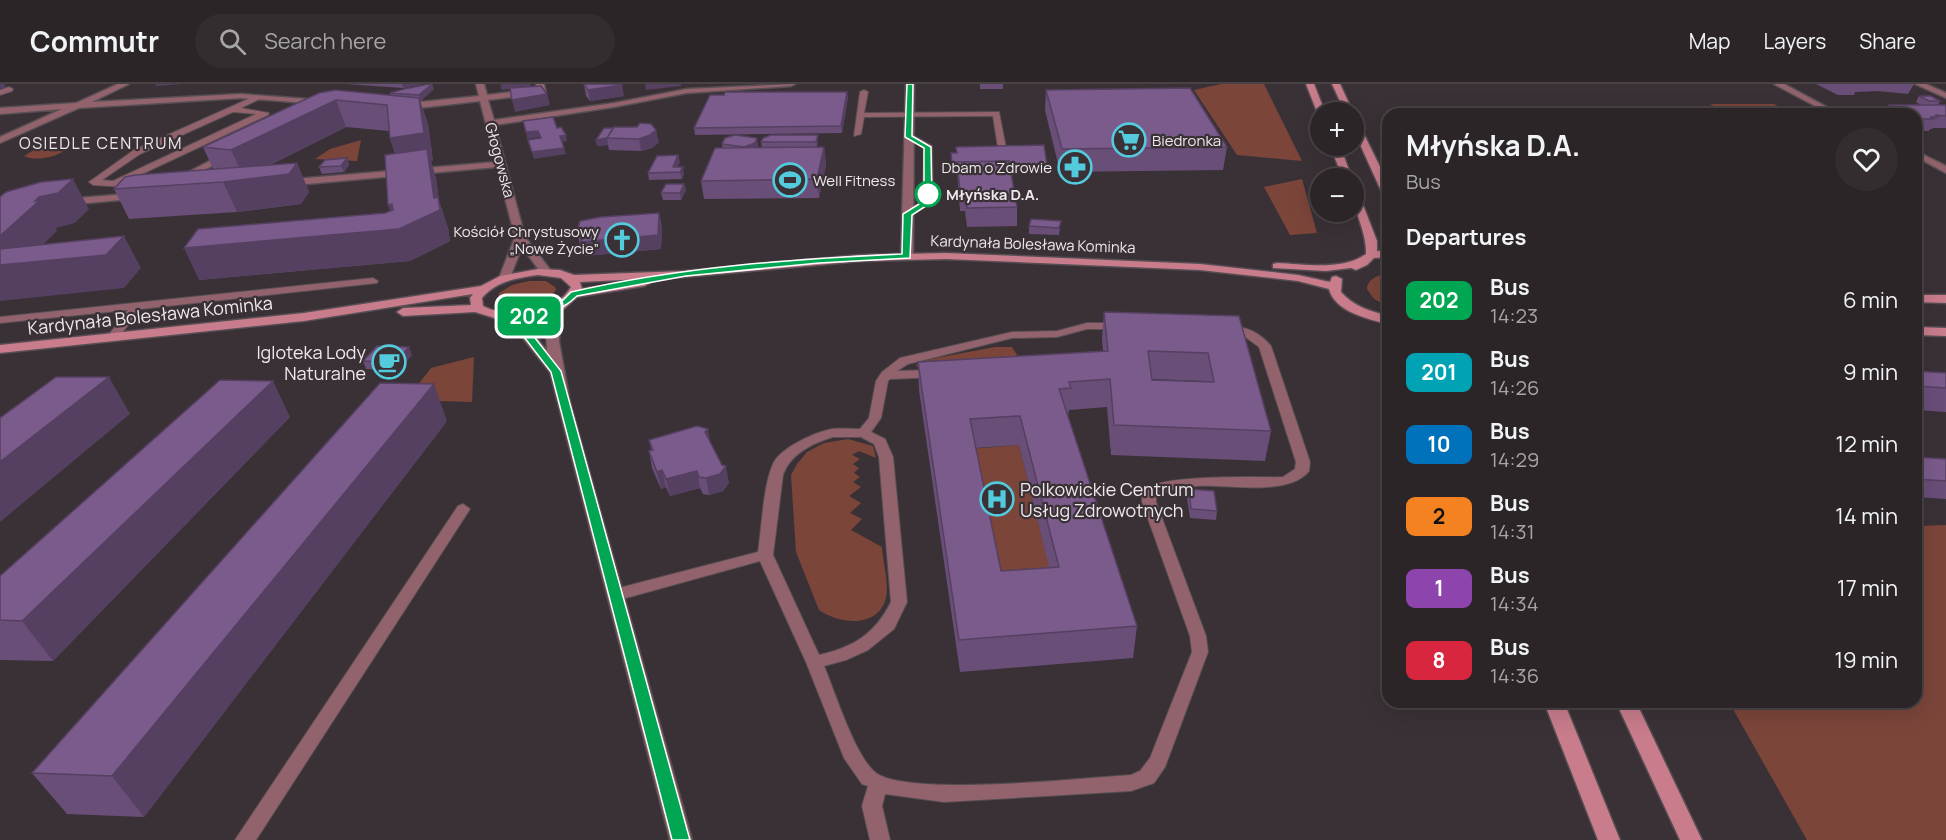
<!DOCTYPE html>
<html lang="en">
<head>
<meta charset="utf-8">
<style>
	:root { --surface:#2c2528; --page:#342d30; --text:#f1f3f6; --muted:#a6a5a8; --line:#484245 }
	body { margin:0; font-family:Manrope,sans-serif; background:var(--page); color:var(--text); height:100vh; display:flex; flex-direction:column; font-size:22px; white-space:nowrap }
	* { box-sizing:border-box; margin:0 }
	p { font-size:20px; color:var(--muted) }
	.icon { flex:none; width:33px; height:33px; fill:none; stroke:currentColor; stroke-width:2; stroke-linecap:round; stroke-linejoin:round }
	.map { position:relative; flex:1; overflow:hidden }
	.details { position:absolute; left:1382px; top:24px; width:540px; height:600px; display:flex; flex-direction:column; background:var(--surface); border-radius:18px; box-shadow:0 6px 24px #0002,0 0 0 2px var(--line) }
	.details>* { flex:none }
	.badge { padding:0 12px; border-radius:9px; font-size:21px; line-height:39px }
	.fabs { position:absolute; left:1310px; top:18px; display:grid; gap:12px }
	.fabs a { display:grid; place-items:center; width:54px; height:54px; border-radius:50%; background:var(--surface); box-shadow:0 6px 24px #0002,0 0 0 2px var(--line); font-size:30px }
	.map>.badge { position:absolute; translate:-50% -50%; box-shadow:0 0 0 3px #fff }
	h2 { padding:0 24px; font-size:22px; line-height:54px }
	.round { display:grid; place-items:center; flex:none; width:63px; height:63px; border-radius:32px; background:var(--page) }
	.summary { display:flex; align-items:center; justify-content:space-between; height:102px; padding:0 24px }
	h1 { font-size:28px; font-weight:700; line-height:45px }
	ul { padding:0; list-style:none }
	li { display:flex; align-items:center; gap:18px; height:72px; padding:0 24px }
	li div { flex:1 }
	li b { display:block; font-size:22px }
	li em { font-style:normal }
	li .badge { min-width:66px; font-weight:700; text-align:center }
	header { display:flex; align-items:center; gap:36px; box-sizing:border-box; height:84px; padding:0 30px; background:var(--surface); border-bottom:2px solid var(--line) }
	header strong { font-size:28px }
	nav { display:flex; gap:33px; margin-inline-start:auto; font-size:21px }
	.search { width:420px; height:54px; background:var(--page); display:flex; align-items:center; gap:15px; box-sizing:border-box; padding:0 21px; border-radius:33px; color:var(--muted); font-size:22px }
	.map>svg:first-child { display:block }
</style>
</head>
<body>
<header>
<strong>Commutr</strong>
<div class="search"><svg class="icon" aria-label="search" viewBox="0 0 24 24"><circle cx="10" cy="10" r="6"/><path d="M15 15l6 6"/></svg>Search here</div>
<nav><a>Map</a><a>Layers</a><a>Share</a></nav>
</header>
<div class="map">
<svg width="1946" height="756" viewBox="0 0 1946 756">
	<rect width="100%" height="100%" fill="#3a3136"/>
	<!-- green -->
	<path fill="#7b453a" d="M1221,0H1264L1302,77L1237,71L1194,6Z
		M1710,20H1774L1792,30H1727Z
		M361,56L357,77L315,75L330,65Z
		M65,61L68,64C58,73 36,78 24,72L39,63Z
		M1302,95L1317,149L1290,151L1264,103Z
		M1387,189H1388L1387,222L1374,215L1367,205C1368,194 1378,192 1387,189Z
		M529,197H546L555,203L556,206C546,223 514,228 498,218L499,209L512,201Z
		M995,263H1012L1017,271L1013,278L925,286L916,282L920,277Z
		M474,273L472,318L406,316L431,284Z
		M848,355L873,362L876,374L859,367L852,371L860,375L853,380L859,384L854,389L860,393L853,398L861,403L849,412L861,419L850,429L862,435L851,446L882,463C883,478 889,500 886,514C878,545 839,540 819,526L796,468L791,391L797,380L807,368L824,359Z
		M1019,361L1057,514L1000,518L970,365Z
		M1946,441V756H1807L1729,618H1916V442Z"/>
	<g fill="none" stroke-linecap="round" stroke-linejoin="round">
		<defs>
			<path id="lane" d="M9,3L13,5L12,7L0,11V6Z
				M864,6L868,8L864,29L999,28L1006,64L1002,66L998,64L993,32L864,33L861,50L854,52L860,8Z
				M255,12L262,14L241,24L269,29L268,31L125,98L140,100V104L93,101L89,98L134,66ZM233,28L256,30L113,97L102,96L140,70Z
				M906,51H912L932,62L933,118L908,133L905,132V128L923,117L924,63L906,55Z
				M373,194L378,197L377,199L141,225L117,255L113,256L107,253L128,226L0,239V233Z
				M1087,239H1120L1126,242L1120,245H1087L1057,253L1012,254L908,280L897,287L935,286L939,287L941,290L939,293L890,295L888,297L881,334L871,348L885,355L893,373L907,518L894,545L868,566L846,576L824,582C835,608 855,673 876,689C909,713 1083,694 1131,691L1140,687L1150,674L1192,568L1190,552L1142,418C1142,417 1142,409 1142,409C1150,389 1261,394 1283,393L1295,385L1296,378L1259,263L1244,252L1222,247V243C1240,239 1260,248 1271,262L1310,378L1309,387C1288,413 1227,400 1197,402C1182,403 1170,406 1156,411V418L1206,552L1208,568L1165,683L1154,699L1131,707L944,718L885,710L882,722L890,756H870L862,722L868,702L862,700L844,674L806,578L760,477L615,517L609,515L607,511L609,507L615,505L758,468C762,443 763,402 773,380C780,364 815,348 832,345C841,344 850,345 860,345L869,334L876,297L882,288L900,274L1012,248L1057,247ZM833,353H861L874,360L879,373L891,518C875,550 854,563 819,571L773,471L783,391C790,370 813,359 833,353Z
				M463,420L470,425L256,756H235L458,422Z"/>
			<path id="street" d="M118,0H129L92,18L241,10L320,16L324,18L320,20L241,14L79,24L0,59V53L62,25L0,30V24L76,19Z
				M476,0H484L487,11L538,5L536,0H544L546,9L488,16L494,36L614,19L687,5L795,0L791,2L687,9L614,23L495,41L525,153L552,188L546,191L542,190L522,163L509,196H501L499,194L515,153L497,83L284,102L279,99L284,96L496,78L480,17L401,26L397,23L401,20L479,12Z
				M906,0H914L913,172L907,175L901,172Z
				M1774,0H1784L1840,30H1830Z
				M1915,0H1926L1946,9V14Z
				M1916,67L1946,82V89L1916,73Z
				M225,69L233,71L183,97L175,95Z
				M138,109L142,110V114L66,121L61,118L66,115Z
				M555,220L561,224L559,257L570,319L692,756H670L550,288L519,249L500,233L502,230C520,227 537,255 547,267L546,245L549,224Z"/>
			<path id="secondary" d="M1306,0H1314L1325,28L1320,30L1317,28Z
				M1332,0H1340L1353,28H1345Z
				M1353,33L1357,36L1388,99V114L1383,111L1353,45Z
				M1330,62H1340L1352,94H1343Z
				M1353,105L1358,108L1377,157V167H1388V173L1374,174L1367,181L1356,186L1351,184L1326,187L1273,184V180L1277,179C1304,180 1343,187 1366,170C1367,147 1353,129 1353,105Z
				M946,169L1200,180L1298,191L1330,198L1332,193L1336,192L1342,195L1341,208C1353,222 1370,227 1388,232V240C1368,235 1335,228 1329,205L1298,197L1200,186L946,175L861,177L685,193L580,198L582,205L644,196L650,199L644,202L577,213L565,224L532,235L501,236L475,228L403,232L397,228L403,224L471,221L470,214L473,210L304,237L0,269V261L304,229L481,202L500,192L538,185L560,186L574,191L685,187L861,171ZM538,191L561,194L571,203C554,231 511,236 483,222L482,214C496,197 517,194 538,191Z
				M1946,211V219L1916,218V211Z
				M1916,243L1946,244V252L1916,251Z
				M1544,618H1564L1620,756H1598Z
				M1616,618H1636L1702,756H1680Z"/>
		</defs>
		<!-- lane casing -->
		<use href="#lane" stroke="#574e53" stroke-width="2"/>
		<!-- street casing -->
		<use href="#street" stroke="#574e53" stroke-width="3"/>
		<!-- secondary casing -->
		<use href="#secondary" stroke="#574e53" stroke-width="3"/>
		<!-- lane -->
		<use href="#lane" fill="#93636d" fill-rule="evenodd"/>
		<!-- street -->
		<use href="#street" fill="#93636d" fill-rule="evenodd"/>
		<!-- secondary -->
		<use href="#secondary" fill="#c87c8c" fill-rule="evenodd"/>
	</g>
	<!-- wall -->
	<path fill="#694e78" fill-rule="evenodd" d="M346,0H422L403,4Z
		M429,0H432L434,5L420,17L428,40L433,77H431L436,94L439,117L448,144L450,157L410,177L199,196L390,127L395,70L390,54L389,47L346,43L270,81L297,79L309,108L301,120L237,128L129,135L114,105L213,85L203,63L319,9L390,11V9Z
		M980,0H1003V5H980Z
		M1816,0H1914L1908,10L1878,7L1855,8L1854,11H1838Z
		M584,1L624,12L590,17L586,12Z
		M1046,6L1227,63L1223,86L1060,88L1045,26Z
		M724,11L848,13L842,49L695,51L694,44Z
		M1919,12L1940,17L1938,21H1946V44H1933L1932,45H1930L1929,47H1916V30H1883L1888,21H1921L1916,18Z
		M604,44L659,58L652,64L641,67L609,66L608,61L597,62L596,56Z
		M818,57L817,63H824L826,81L819,114L704,115L701,97L723,64L722,60H758L757,64H762L761,58Z
		M956,63L1047,81V88H1011L1017,123V142L967,143L965,127H960L957,87H952L951,69H957Z
		M347,74L349,81L344,88L322,90L319,83Z
		M680,78L677,83L684,90L682,95L649,96L648,89Z
		M684,100L686,106L681,116H663L661,109Z
		M659,129L662,143L661,165L585,172L582,161H580L577,147Z
		M1061,137L1059,151L1029,150V142Z
		M1104,228L1239,232L1271,347L1265,377L1111,371L1107,323L1069,326L1068,333L1137,542L1133,574L960,588L919,306L918,278L1103,267L1102,255ZM1152,295L1204,297V298L1152,296ZM1019,361L1049,483L1001,487L976,364Z
		M412,271L399,286L366,285L363,277Z
		M1916,287L1946,289V328L1916,326Z
		M290,333L53,577L0,576V492Z
		M447,337L144,733L67,730L32,689Z
		M649,356L711,359L729,399L723,407L709,411L703,410L700,404L670,412L666,403L661,405L652,384L649,367L651,366Z
		M1916,373L1946,375V415L1916,413Z
		M1189,405L1217,427L1216,436L1190,434L1187,414Z"/>
	<!-- shaded-wall -->
	<path fill="#554061" d="M0,0H4L6,3L0,6Z
		M155,0H183L156,2Z
		M402,0H422L403,4Z
		M432,0L434,5L421,17L419,11Z
		M500,0H530L531,2L502,6Z
		M645,0H681V2L646,6Z
		M622,1L624,12L590,17L588,6Z
		M847,8L848,13L842,49L841,42Z
		M547,10L550,21L515,28L512,16Z
		M419,14L428,40L433,77H431L436,94L439,117L448,144L450,157L410,177L199,196L184,164L396,145L388,121L399,82L390,54Z
		M336,16L346,43L244,94L231,66Z
		M656,46L659,58L652,64L641,67L639,55Z
		M538,47L540,53L527,55L526,48Z
		M566,51L567,57L561,58L560,52Z
		M818,51V57L817,64L816,58Z
		M607,54L608,61L597,62L596,56Z
		M757,54L758,60L756,66L745,69L744,63Z
		M824,63L826,81L819,114L817,95Z
		M564,64L566,70L534,75L532,68Z
		M678,71L680,78L675,88L673,83Z
		M347,74L349,81L344,88L341,82Z
		M297,79L309,108L301,120L237,128L223,98Z
		M683,83L684,90L682,95L680,88Z
		M73,95L89,125L75,139L56,144L57,147L24,179L124,152L141,184L124,204L0,217V152L39,113Z
		M684,100L686,106L681,116L680,109Z
		M659,129L662,143L661,165L585,172L581,158Z
		M409,263L412,271L399,286L395,278Z
		M109,293L130,330L0,438V378Z
		M273,297L290,333L53,577L22,537Z
		M434,300L447,337L144,733L112,692Z
		M708,345L711,361L705,348Z
		M726,382L729,399L723,407L709,411L706,394Z
		M662,386L666,403L661,405L657,388Z
		M697,387L700,404L670,412L666,395Z"/>
	<!-- building -->
	<path fill="#7a5b8b" stroke="#554061" stroke-width="1.5" fill-rule="evenodd" d="M429,0H432L419,11L390,9L404,5Z
		M587,0H621L622,1L588,6L584,1Z
		M541,2L547,10L512,16L510,4Z
		M1190,4L1227,63L1062,65L1046,6Z
		M335,6L419,14L424,49L390,54L387,21L336,16L231,66L203,63L319,9Z
		M725,8H847L841,42L694,44L710,11H724Z
		M1919,12H1931L1940,17H1929Z
		M1888,21H1946V32L1935,31L1939,33H1930L1935,35H1918L1916,34V30H1907Z
		M553,33L557,44L561,43L566,51L560,52L564,64L532,68L528,56L541,54L538,47L526,48L523,37Z
		M640,39L651,40L656,46L650,51L639,55L607,54L614,43H637Z
		M604,44H613L607,54L596,56Z
		M735,51L757,54L755,59L744,63L722,60L725,54Z
		M771,51H818L816,58H761L763,54Z
		M1044,61L1047,81L1010,82L1009,77L957,78V80H952L951,69H957L956,63Z
		M824,63L817,95L701,97L715,64Z
		M427,65L434,114L438,113L440,126L399,145L184,164L198,145L385,129L393,126L392,120L388,121L385,71Z
		M678,71L673,83H683L680,88L648,89L657,72Z
		M347,74L341,82L319,83L325,76Z
		M1009,77L1017,123L967,124L965,108H960L957,78Z
		M297,79L289,90L223,98L114,105L125,93L135,91Z
		M73,95L58,109L39,113L35,117L40,116L0,152V113L6,108L41,98Z
		M666,100H684L680,109H661Z
		M659,129L658,151L581,158L583,149L577,147L580,137L601,133Z
		M1031,135L1061,137L1059,144L1029,142Z
		M124,152L106,171L0,181V165Z
		M1104,228L1239,232L1271,347L1114,341L1110,295L1069,298L1071,304L1059,305L1137,542L959,556L918,278L1108,267ZM1148,267L1208,269L1214,298L1152,296ZM1020,332L1059,483L1001,487L970,335Z
		M377,262L409,263L395,278L363,277Z
		M1916,287L1946,289V304L1916,302Z
		M56,293H109L0,378V334Z
		M220,296L273,297L22,537L0,536V492Z
		M380,299L434,300L112,692L32,689Z
		M697,342L708,345L705,348L722,381L726,382L720,390L706,394L699,393L697,387L666,395L662,386L657,388L649,367L653,366L649,356Z
		M1916,373L1946,375V397L1916,395Z
		M1189,405L1214,407L1217,427L1191,425Z"/>
	<!-- line -->
	<path fill="#00a651" stroke="#fff" stroke-width="1.5" d="M907,0H913L912,52L931,63L932,118L912,131L910,174L819,179L686,192L577,212C560,229 538,232 514,235L528,245L561,287L690,756H672L551,288L521,249L501,233L541,226L563,216L571,208C680,183 791,175 902,170L903,130L924,117V64L905,53Z"/>
	<!-- icons -->
	<defs>
		<symbol id="supermarket-ring" viewBox="-11 -11 22 22"><circle r="9.5" fill="#3a3136" stroke="#53cbdc" stroke-width="1.5"/><path d="M-6-5.5h2.5l.6 2H6L4.5 2H-2.5L-4.4-4H-6ZM-1.5 3.2a1.3 1.3 0 1 0 .1 0ZM3 3.2a1.3 1.3 0 1 0 .1 0Z" fill="#53cbdc"/></symbol>
		<symbol id="pharmacy-ring" viewBox="-11 -11 22 22"><circle r="9.5" fill="#3a3136" stroke="#53cbdc" stroke-width="1.5"/><path d="M-2-6h4v4h4v4h-4v4h-4v-4h-4v-4h4Z" fill="#53cbdc"/></symbol>
		<symbol id="stadium-ring" viewBox="-11 -11 22 22"><circle r="9.5" fill="#3a3136" stroke="#53cbdc" stroke-width="1.5"/><path d="M0-5a6.5 5 0 1 0 0 10a6.5 5 0 1 0 0-10ZM-3.5-1.8h7v3.6h-7Z" fill="#53cbdc"/></symbol>
		<symbol id="church-ring" viewBox="-11 -11 22 22"><circle r="9.5" fill="#3a3136" stroke="#53cbdc" stroke-width="1.5"/><path d="M-1.2-6h2.4v3.5h3.3v2.4h-3.3V6h-2.4V-.1h-3.3v-2.4h3.3Z" fill="#53cbdc"/></symbol>
		<symbol id="cafe-ring" viewBox="-11 -11 22 22"><circle r="9.5" fill="#3a3136" stroke="#53cbdc" stroke-width="1.5"/><path d="M-5.5-4.5H6V0H3Q3 3.5 0 3.5H-2.5Q-5.5 3.5-5.5 0ZM3-3.2v2h1.7v-2ZM-6 4.5H4V6H-6Z" fill="#53cbdc"/></symbol>
		<symbol id="hospital-ring" viewBox="-11 -11 22 22"><circle r="9.5" fill="#3a3136" stroke="#53cbdc" stroke-width="1.5"/><path d="M-5-5h3v3.5h4V-5h3V5h-3V1.5h-4V5h-3Z" fill="#53cbdc"/></symbol>
	</defs>
	<g fill-rule="evenodd">
		<use href="#supermarket-ring" x="1110" y="37" width="38" height="38"/>
		<use href="#pharmacy-ring" x="1056" y="64" width="38" height="38"/>
		<use href="#stadium-ring" x="771" y="77" width="38" height="38"/>
		<use href="#church-ring" x="603" y="137" width="38" height="38"/>
		<use href="#cafe-ring" x="370" y="259" width="38" height="38"/>
		<use href="#hospital-ring" x="978" y="396" width="38" height="38"/>
	</g>
	<!-- markers -->
	<circle fill="#fff" stroke="#00a651" stroke-width="3" cx="928" cy="110" r="12"/>
	<g text-anchor="middle" dominant-baseline="central" stroke-width="4.5" stroke-linejoin="round" paint-order="stroke">
		<!-- far-poi labels -->
		<g font-size="15" fill="#eee8ec" stroke="#3a3136" text-anchor="start">
			<text x="1152" y="56">Biedronka</text>
			<text x="1052" y="83" text-anchor="end">Dbam o Zdrowie</text>
			<text x="813" y="96">Well Fitness</text>
			<text x="599" y="147" text-anchor="end">Kościół Chrystusowy<tspan x="599" dy="17">„Nowe Życie”</tspan></text>
		</g>
		<!-- far-street labels -->
		<g font-size="15" fill="#eee8ec" stroke="#3a3136">
			<text transform="translate(500 76) rotate(75)">Głogowska</text>
			<text transform="translate(1033 160) rotate(2)">Kardynała Bolesława Kominka</text>
		</g>
		<!-- far-stop labels -->
		<g font-size="15" font-weight="bold" fill="#eee8ec" stroke="#3a3136" text-anchor="start">
			<text x="946" y="110">Młyńska D.A.</text>
		</g>
		<!-- far-neighbourhood labels -->
		<g font-size="16" letter-spacing="1.5" fill="#eee8ec" stroke="#3a3136">
			<text x="101" y="59">OSIEDLE CENTRUM</text>
		</g>
		<!-- street labels -->
		<g font-size="18" fill="#eee8ec" stroke="#3a3136">
			<text transform="translate(150 231) rotate(-6)">Kardynała Bolesława Kominka</text>
		</g>
		<!-- poi labels -->
		<g font-size="18" fill="#eee8ec" stroke="#3a3136" text-anchor="end">
			<text x="366" y="268">Igloteka Lody<tspan x="366" dy="21">Naturalne</tspan></text>
			<text x="1020" y="405" text-anchor="start">Polkowickie Centrum<tspan x="1020" dy="21">Usług Zdrowotnych</tspan></text>
		</g>
	</g>
</svg>
<div class="fabs">
<a>+</a>
<a>−</a>
</div>
<b class="badge" style="left:529px;top:232px;background:#00a651;color:#fff">202</b>
<section class="details">
<div class="summary"><div><h1>Młyńska D.A.</h1><p>Bus</p></div><a class="round"><svg class="icon" aria-label="heart" viewBox="0 0 24 24"><path d="M12 20l-8-8c-3-5 5-10 8-4 3-6 11-1 8 4z"/></svg></a></div>
<h2>Departures</h2>
<ul>
<li><span class="badge" style="background:#00a651;color:#fff">202</span><div><b>Bus</b><p>14:23</p></div><em>6 min</em></li>
<li><span class="badge" style="background:#00a3b4;color:#fff">201</span><div><b>Bus</b><p>14:26</p></div><em>9 min</em></li>
<li><span class="badge" style="background:#0072bc;color:#fff">10</span><div><b>Bus</b><p>14:29</p></div><em>12 min</em></li>
<li><span class="badge" style="background:#f58220;color:#111">2</span><div><b>Bus</b><p>14:31</p></div><em>14 min</em></li>
<li><span class="badge" style="background:#8e44ad;color:#fff">1</span><div><b>Bus</b><p>14:34</p></div><em>17 min</em></li>
<li><span class="badge" style="background:#d7263d;color:#fff">8</span><div><b>Bus</b><p>14:36</p></div><em>19 min</em></li>
</ul>
</section>
</div>
</body>
</html>
